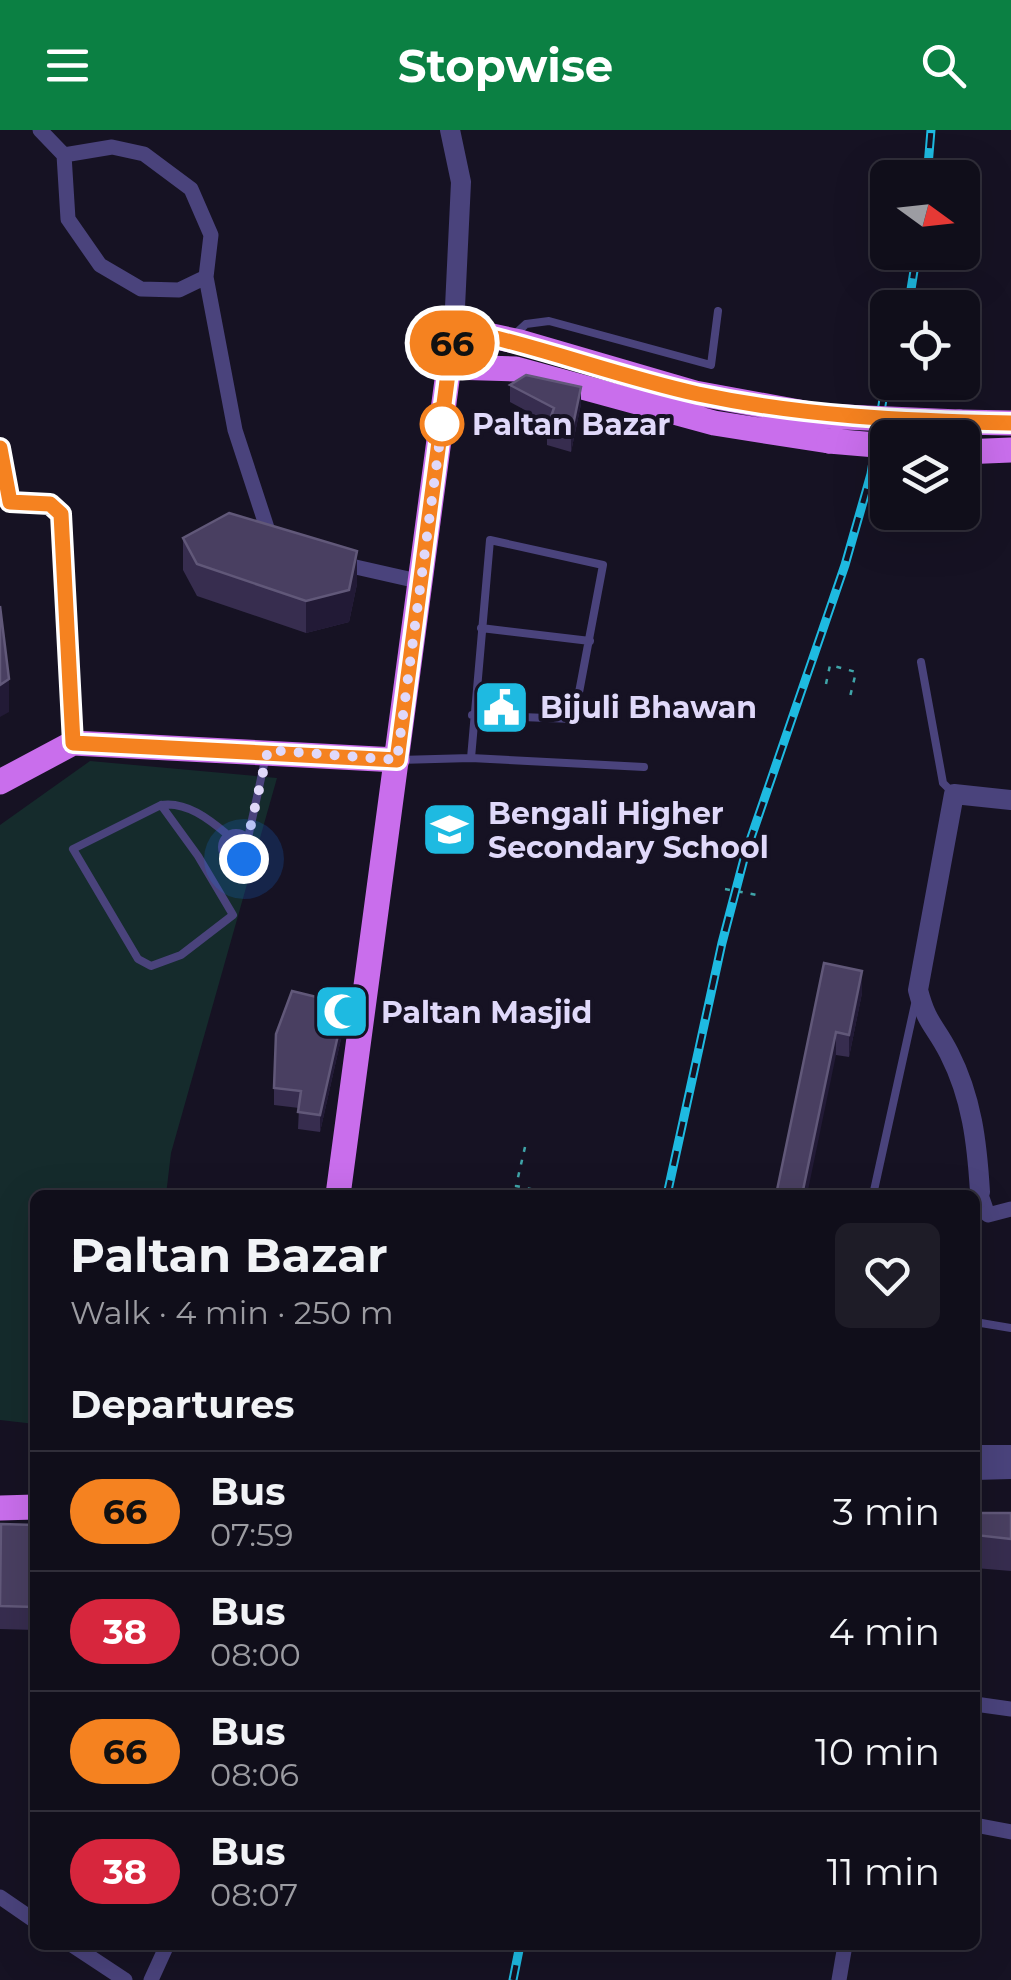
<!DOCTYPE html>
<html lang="en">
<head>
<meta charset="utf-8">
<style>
	:root { --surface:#100e1a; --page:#1e1c27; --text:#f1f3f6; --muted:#9c9ca2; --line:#302e39; --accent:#0b8043 }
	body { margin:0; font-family:Montserrat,sans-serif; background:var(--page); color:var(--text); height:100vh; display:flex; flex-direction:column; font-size:38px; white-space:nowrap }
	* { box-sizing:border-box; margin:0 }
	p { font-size:32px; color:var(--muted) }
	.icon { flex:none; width:55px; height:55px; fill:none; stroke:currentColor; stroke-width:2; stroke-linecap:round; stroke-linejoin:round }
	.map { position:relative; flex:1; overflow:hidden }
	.panel { position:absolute; left:30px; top:1060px; width:950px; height:760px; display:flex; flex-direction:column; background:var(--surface); border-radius:15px; box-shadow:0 10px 40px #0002,0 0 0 2px var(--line) }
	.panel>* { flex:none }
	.badge { padding:0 20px; border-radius:32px; font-size:35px; line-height:65px }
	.needle { width:65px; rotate:105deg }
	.tools { position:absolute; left:870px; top:30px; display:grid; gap:20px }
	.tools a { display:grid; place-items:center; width:110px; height:110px; border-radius:15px; background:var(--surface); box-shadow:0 10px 40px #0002,0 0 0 2px var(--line); font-size:50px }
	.you { position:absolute; width:50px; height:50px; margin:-25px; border:8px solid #fff; border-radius:50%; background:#1a73e8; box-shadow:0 0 0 15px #1a73e833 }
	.map>.badge { position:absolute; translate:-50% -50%; box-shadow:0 0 0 5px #fff }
	h2 { padding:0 40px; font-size:38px; line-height:90px }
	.round { display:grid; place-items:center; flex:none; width:105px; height:105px; border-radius:15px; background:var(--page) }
	.summary { display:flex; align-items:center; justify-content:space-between; height:170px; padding:0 40px }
	h1 { font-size:48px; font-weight:700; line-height:75px }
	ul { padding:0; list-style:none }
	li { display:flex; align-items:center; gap:30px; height:120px; padding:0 40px; border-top:2px solid var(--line) }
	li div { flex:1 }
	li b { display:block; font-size:38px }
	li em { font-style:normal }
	li .badge { min-width:110px; font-weight:700; text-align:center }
	header { display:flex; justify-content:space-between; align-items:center; height:130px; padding:0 40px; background:var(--accent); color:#fff; font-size:45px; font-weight:700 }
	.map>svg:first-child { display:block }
</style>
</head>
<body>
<header><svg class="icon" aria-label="menu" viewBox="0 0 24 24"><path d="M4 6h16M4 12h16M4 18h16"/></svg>Stopwise<svg class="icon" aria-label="search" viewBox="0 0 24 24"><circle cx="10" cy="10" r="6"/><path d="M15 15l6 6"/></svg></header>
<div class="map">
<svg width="1011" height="1850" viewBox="0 0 1011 1850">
	<rect width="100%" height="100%" fill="#161223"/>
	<!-- green -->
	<path fill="#152b2c" d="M90,631L277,648L171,1023L166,1065H35V1294L0,1290V695Z"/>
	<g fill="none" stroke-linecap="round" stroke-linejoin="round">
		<!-- path -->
		<path stroke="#3fa4a8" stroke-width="2.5" stroke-dasharray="5 8" stroke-linecap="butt" d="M826,554L830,535L856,542L849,571
			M725,759L762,766
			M525,1017L516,1056L558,1065"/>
		<!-- service -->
		<path stroke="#4a437c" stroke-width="8" d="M513,206L526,194L549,191L711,235L718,181
			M481,498L590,511
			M921,532L943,653L954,664
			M471,628L490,410L603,435L574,589L472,585
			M399,630L471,628L644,637
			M161,675L198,726L233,785L181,825L151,836L138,829L73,719L161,675C186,671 209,689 228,705
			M222 717a14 14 0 1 1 28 0a14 14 0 1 1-28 0Z
			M248,708L265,630
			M873,1065L915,874
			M975,1192L1011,1198"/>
		<!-- minor -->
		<path stroke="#4a437c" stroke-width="15" d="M40,0L64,25L112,17L144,24L191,59L211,105L206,147L235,300L270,407L275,409
			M64,25L68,89L100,135L141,159L179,160L206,147
			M0,318L10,372L50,374L61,384L73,613
			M338,433L422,452
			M980,1062L988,1085L1011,1079
			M975,1574L1011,1579
			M975,1695L1011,1702
			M0,1767L35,1791
			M72,1815L125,1850
			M151,1850L167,1815
			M839,1850L845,1815"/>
		<!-- tertiary -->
		<path stroke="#4a437c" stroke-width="20" d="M450,0L461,52L454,198
			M975,1072L980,1062C977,1013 972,968 949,923C935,895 927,895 918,860L954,664L1011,670
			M975,1325H1011
			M975,1340L1011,1339"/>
		<!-- primary -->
		<path stroke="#c96eec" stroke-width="25" d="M449,237L516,239L714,293L829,311
			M959,292L1011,293
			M962,322L1011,320
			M0,652L73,613L397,630
			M338,1065L454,198L520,212L695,263L821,286
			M0,1378L35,1377"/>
		<defs>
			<path id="rail" d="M927,48L931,0
				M908,178L917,122
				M667,1065L722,813L745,725L845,435L871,344L888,238
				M513,1850L520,1815"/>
		</defs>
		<!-- rail casing -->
		<use href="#rail" stroke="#1ebae1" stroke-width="9"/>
		<!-- rail -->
		<use href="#rail" stroke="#161223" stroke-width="5" stroke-dasharray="15" stroke-linecap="butt"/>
		<!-- primary-bridge -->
		<path stroke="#c96eec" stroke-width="25" d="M821,286L959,292
			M829,311L888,316"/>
	</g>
	<!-- wall -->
	<path fill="#372d4f" d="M510,255L581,274L571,322L547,315V298L549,293L510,272Z
		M183,408L357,454L349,492L306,503L197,466L183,440Z
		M824,833L862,863L849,927L836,925Z
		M345,891L320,1002L298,999L299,978L274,975V958Z
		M975,1383H1011V1441L975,1438Z
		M35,1395V1500L0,1499V1424Z"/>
	<!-- shaded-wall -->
	<path fill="#221a36" d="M581,257V274L571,322V305Z
		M357,421V454L349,492L306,503V471Z
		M9,549V582L0,587V555Z
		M862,841V863L849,927V905Z
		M345,874V891L320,1002V985Z
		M836,902V925L807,1065H802Z"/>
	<!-- building -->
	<path fill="#493f61" stroke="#615879" stroke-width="2.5" d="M526,245L581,257L571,305L547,298L554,278L510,255Z
		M229,383L357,421L349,460L306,471L197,434L183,408Z
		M0,476L9,549L0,555Z
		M824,833L862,841L849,905L836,902L802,1065H776Z
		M292,861L345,874L320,985L298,982L301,961L274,958L276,904Z
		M975,1383H1011V1409L975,1405Z
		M1,1394L35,1395V1477L0,1476Z"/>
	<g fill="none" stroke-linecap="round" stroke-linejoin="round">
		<defs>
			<path id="line" d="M0,318L10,372L50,374L61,384L73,613L397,630L454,198C537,215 616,246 698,264C802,286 905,291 1011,293"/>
		</defs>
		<!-- line casing -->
		<use href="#line" stroke="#fff" stroke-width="22"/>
		<!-- line -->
		<use href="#line" stroke="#f58220" stroke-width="15"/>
		<!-- walk -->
		<path stroke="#e0d9fa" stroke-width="10" stroke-dasharray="0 18" d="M244,729L250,720L248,708L268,620L397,630L442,294"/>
	</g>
	<!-- icons -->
	<defs>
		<symbol id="civic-square" viewBox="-11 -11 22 22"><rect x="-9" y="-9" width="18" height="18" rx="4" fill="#1ebae1" stroke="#161223"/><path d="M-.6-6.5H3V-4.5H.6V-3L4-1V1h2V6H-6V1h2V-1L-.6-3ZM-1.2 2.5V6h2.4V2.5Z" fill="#fff"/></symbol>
		<symbol id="school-square" viewBox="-11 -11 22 22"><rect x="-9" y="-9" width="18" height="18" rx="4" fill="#1ebae1" stroke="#161223"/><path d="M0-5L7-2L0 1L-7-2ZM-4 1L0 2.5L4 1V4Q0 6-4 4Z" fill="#fff"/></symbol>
		<symbol id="mosque-square" viewBox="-11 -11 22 22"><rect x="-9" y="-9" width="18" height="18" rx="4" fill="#1ebae1" stroke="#161223"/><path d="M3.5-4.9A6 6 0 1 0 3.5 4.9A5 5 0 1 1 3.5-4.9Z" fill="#fff"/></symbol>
	</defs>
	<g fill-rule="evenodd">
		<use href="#civic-square" x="470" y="546" width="63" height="63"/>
		<use href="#school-square" x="418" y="668" width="63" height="63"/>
		<use href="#mosque-square" x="310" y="850" width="63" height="63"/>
	</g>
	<!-- markers -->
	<circle fill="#fff" stroke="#f58220" stroke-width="5" cx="442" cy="294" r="20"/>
	<g text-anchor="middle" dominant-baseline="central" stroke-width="8" stroke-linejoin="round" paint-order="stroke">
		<!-- stop labels -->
		<g font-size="30" font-weight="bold" fill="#e0d9fa" stroke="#161223" text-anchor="start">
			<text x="472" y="294">Paltan Bazar</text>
		</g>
		<!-- poi labels -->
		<g font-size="30" font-weight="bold" fill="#e0d9fa" stroke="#161223" text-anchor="start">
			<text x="540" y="577">Bijuli Bhawan</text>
			<text x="488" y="683">Bengali Higher<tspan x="488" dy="34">Secondary School</tspan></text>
			<text x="381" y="882">Paltan Masjid</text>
		</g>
	</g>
</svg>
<div class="tools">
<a><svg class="needle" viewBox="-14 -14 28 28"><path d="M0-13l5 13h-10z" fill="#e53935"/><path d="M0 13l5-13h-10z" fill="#9c9ca2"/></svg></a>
<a><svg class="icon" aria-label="locate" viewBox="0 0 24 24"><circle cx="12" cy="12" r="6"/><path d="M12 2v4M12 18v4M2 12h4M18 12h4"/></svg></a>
<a><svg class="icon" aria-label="layers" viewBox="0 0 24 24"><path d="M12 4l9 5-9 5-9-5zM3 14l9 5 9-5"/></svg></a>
</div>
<div class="you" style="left:244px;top:729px"></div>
<b class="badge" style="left:452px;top:213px;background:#f58220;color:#111">66</b>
<section class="panel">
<div class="summary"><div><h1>Paltan Bazar</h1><p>Walk · 4 min · 250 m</p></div><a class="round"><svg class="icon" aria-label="heart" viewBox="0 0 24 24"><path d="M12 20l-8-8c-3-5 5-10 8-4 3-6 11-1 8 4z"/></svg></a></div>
<h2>Departures</h2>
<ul>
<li><span class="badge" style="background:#f58220;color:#111">66</span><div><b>Bus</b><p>07:59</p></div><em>3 min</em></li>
<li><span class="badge" style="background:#d7263d;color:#fff">38</span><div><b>Bus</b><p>08:00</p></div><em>4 min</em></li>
<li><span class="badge" style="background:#f58220;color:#111">66</span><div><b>Bus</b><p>08:06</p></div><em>10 min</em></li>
<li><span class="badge" style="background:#d7263d;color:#fff">38</span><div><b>Bus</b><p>08:07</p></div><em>11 min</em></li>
</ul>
</section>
</div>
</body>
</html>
